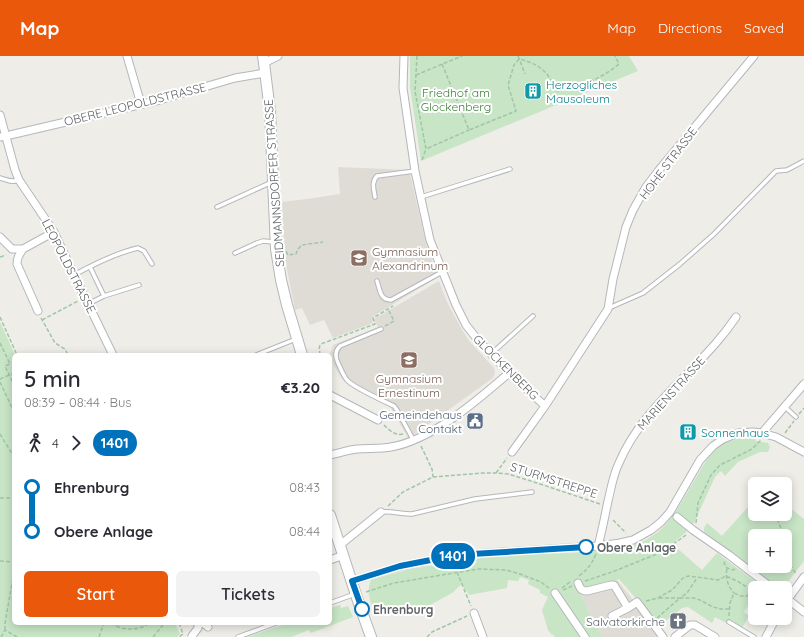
<!DOCTYPE html>
<html lang="en">
<head>
<meta charset="utf-8">
<style>
	:root { --surface:#fff; --page:#f2f2f3; --text:#2b2b33; --muted:#7c7c81; --accent:#ea580c }
	body { margin:0; font-family:Quicksand,sans-serif; background:var(--page); color:var(--text); height:100vh; display:flex; flex-direction:column; font-size:15px; white-space:nowrap }
	* { box-sizing:border-box; margin:0 }
	p { font-size:13px; color:var(--muted) }
	.icon { flex:none; width:22px; height:22px; fill:none; stroke:currentColor; stroke-width:2; stroke-linecap:round; stroke-linejoin:round }
	.map { position:relative; flex:1; overflow:hidden }
	.sheet { position:absolute; left:12px; top:297px; width:320px; height:272px; display:flex; flex-direction:column; background:var(--surface); border-radius:6px; box-shadow:0 2px 10px #0003 }
	.sheet>* { flex:none }
	.badge { padding:0 8px; border-radius:13px; font-size:14px; line-height:26px }
	.tools { position:absolute; left:748px; top:421px; display:grid; gap:8px }
	.tools a { display:grid; place-items:center; width:44px; height:44px; border-radius:6px; background:var(--surface); box-shadow:0 2px 10px #0003; font-size:20px }
	.map>.badge { position:absolute; translate:-50% -50%; box-shadow:0 0 0 2px #fff }
	.legs { display:flex; align-items:center; gap:6px; height:44px; padding:0 12px; font-size:13px }
	.legs p { margin-inline-start:auto }
	.head { display:flex; align-items:center; justify-content:space-between; height:68px; padding:0 12px }
	h1 { font-size:22px; font-weight:600; line-height:30px }
	.action { display:flex; gap:8px; margin-top:auto; padding:8px 12px }
	.action a { flex:1; height:46px; border-radius:6px; background:var(--accent); color:#fff; font-size:16px; font-weight:600; line-height:46px; text-align:center }
	.action a+a { background:var(--page); color:var(--text) }
	ul { padding:0 12px; list-style:none }
	li { display:flex; align-items:center; gap:14px; height:44px; font-size:15px }
	li i { display:grid; place-items:center; width:6px; height:100%; margin:0 5px; background:currentColor }
	li i::after { content:''; width:10px; height:10px; margin:-5px; border:3px solid; border-radius:50%; background:var(--surface) }
	li p { margin-inline-start:auto }
	li:first-child i { background:linear-gradient(#0000 50%,currentColor 0) }
	li:last-child i { background:linear-gradient(currentColor 50%,#0000 0) }
	header { display:flex; align-items:center; gap:24px; box-sizing:border-box; height:56px; padding:0 20px; background:var(--accent); color:#fff }
	header strong { font-size:19px }
	nav { display:flex; gap:22px; margin-inline-start:auto; font-size:14px }
	.map>svg:first-child { display:block }
</style>
</head>
<body>
<header>
<strong>Map</strong>
<nav><a>Map</a><a>Directions</a><a>Saved</a></nav>
</header>
<div class="map">
<svg width="804" height="581" viewBox="0 0 804 581">
	<rect width="100%" height="100%" fill="#efede7"/>
	<!-- education -->
	<path fill="#dfdcd6" d="M338,111L409,114L426,187L438,221L372,261L373,267L333,282L324,264L310,269L302,252L295,254L287,213L284,192L282,146L314,142L340,138Z
		M439,225L447,246L462,274L470,286L494,312L495,316L493,322L416,377L408,382L391,352L356,334L347,328L342,323L334,310L330,298L333,289L378,271L374,263Z
		M617,524L634,545L659,581H602L581,540Z"/>
	<!-- green -->
	<path fill="#c8e5c6" fill-rule="evenodd" d="M410,0H629L638,15L421,105L410,31Z
		M0,266L15,299H14V567H175L180,578L177,581H0Z
		M741,382H754L756,385L768,387L770,391L768,396H760L738,406L725,420L721,415L715,421L694,467L685,477L673,487L678,493L702,514L717,497L764,532H755V538L744,556L749,560L742,572L731,564L728,568L715,561L712,567L688,551L682,552L658,571L640,547L619,523L581,540L602,581H555L553,578L552,579L548,574L542,554L548,541L540,537V534L528,528L529,524L520,521L518,525L508,524L507,532L469,539L462,528L452,537L432,548L409,559L407,553L392,550L374,556C370,544 366,536 371,524L410,513L455,506L494,500L586,496L615,493L631,490L646,484L658,476L667,467L678,452L707,403L714,394L726,386Z
		M755,443V458H785V448L804,463V505L783,532H778L704,476V472L707,467L722,480ZM755,480H785V510H755Z
		M340,549L341,552L348,550L353,561L311,577L309,574L291,581H247L288,567H330V552Z"/>
	<g fill="none" stroke-linecap="round" stroke-linejoin="round">
		<defs>
			<path id="lane" d="M0,122C7,124 13,127 19,124
				M375,141C374,134 371,126 377,120L415,115
				M421,141L510,113
				M217,151L272,126
				M235,197L257,187L263,185L274,186
				M90,211L104,240
				M74,219C94,208 116,197 138,192L144,195L152,208
				M377,225C380,234 380,244 391,244L442,216
				M88,248L104,240L139,229
				M609,252L643,237L680,208L714,178L776,115L787,114L804,105
				M381,273L340,290C335,295 335,301 338,307C341,313 343,319 347,324C354,332 382,344 394,350L397,354L414,385
				M491,298L533,260
				M256,299L296,283
				M785,351L796,361
				M381,456C392,455 402,458 412,458L475,443L532,436
				M330,547L355,538
				M729,566L754,581
				M238,581L276,567"/>
			<path id="street" d="M127,0L141,48
				M404,0L403,32L415,115L430,184L456,249L466,269L478,284L509,317L545,350
				M264,7L278,0
				M0,59L15,114L19,124L54,176L74,219L113,299
				M0,81L10,79L160,44L235,22L265,17
				M0,181L12,193H23L54,176
				M23,193C19,199 17,202 17,208L38,255
				M330,339L378,364
				M762,377L804,328
				M512,396L525,378L545,350L608,253L613,223L626,171L633,154L646,131L659,114L754,0
				M330,399C339,397 348,394 357,393C368,392 380,393 391,391C432,384 478,344 509,317
				M677,461L693,474L729,499L772,532
				M340,489L381,456
				M598,490C602,475 605,460 608,445C611,433 613,419 619,407C639,359 682,326 716,287C723,279 730,270 736,261
				M330,504L344,499
				M352,525L401,510L441,502L472,498L598,490L620,487L633,484L651,474L661,466L670,456L700,404L713,390L723,383L738,377L753,376L762,377L776,381L804,396
				M578,527C580,532 581,535 587,535L611,529H614L628,552L637,546L663,581
				M555,537L585,581
				M785,541L804,556
				M785,547L804,521
				M474,557L483,581
				M612,560L628,552
				M203,567L208,571
				M192,580L198,572V567
				M675,581L690,569H695L715,581
				M766,581L776,562"/>
			<path id="secondary" d="M263,0L264,7L270,55L276,193L281,224L287,249L302,299
				M330,459L357,542L371,581"/>
		</defs>
		<!-- lane casing -->
		<use href="#lane" stroke="#b4b7bb" stroke-width="5.5"/>
		<!-- street casing -->
		<use href="#street" stroke="#b4b7bb" stroke-width="9"/>
		<!-- secondary casing -->
		<use href="#secondary" stroke="#b3b7ba" stroke-width="12"/>
		<!-- path -->
		<path stroke="#a0c5a8" stroke-width="1.5" stroke-dasharray="4 2" stroke-linecap="butt" d="M417,0L415,35L426,93L469,74
			M518,0L525,18
			M442,8L469,74L516,55L508,29L514,9L519,3C540,8 548,16 557,35C580,30 600,24 619,8L615,0
			M416,19L462,0
			M422,104L426,93
			M286,195L288,199L296,198L298,193L302,189L323,186
			M0,201L6,199
			M0,261L17,299
			M41,262L55,287L65,293L68,299
			M42,264L78,245
			M385,270L394,265L388,253
			M0,287L10,308L5,310L14,329
			M320,299C320,295 318,291 321,288L375,268L373,262L393,250
			M0,323L14,317
			M0,326L14,356
			M799,358L804,352
			M384,369C389,374 395,380 403,378
			M785,377L794,365
			M0,378L14,401
			M421,390L432,413L433,421
			M496,417L507,402
			M0,442H14
			M388,450L403,436L433,421L483,417H496L508,418L537,427L600,448
			M774,458L776,460L784,480
			M613,464L626,477
			M696,467L698,447L711,419L720,409L752,393L760,385V384
			M785,485L790,508L796,518
			M0,505L14,506
			M725,506L724,507L727,512L733,514L735,513
			M727,513C725,521 728,531 734,537
			M457,516L471,550
			M579,520C589,512 591,509 596,498
			M585,525L612,516L657,498L669,491L686,479
			M562,532L570,526
			M563,534L572,530
			M366,536L394,527L478,513L506,514L520,518L541,526L549,532
			M659,542H680L687,537L697,522
			M646,545L658,542L672,534L682,523L685,521L689,520L718,524L726,520L739,526L753,535
			M729,560L730,547L734,537L741,540H747L757,529
			M657,562L680,542H694L700,544L713,551L721,553H729
			M111,567C123,575 138,575 150,567
			M179,567L183,578L179,581
			M5,574V567L14,516
			M1,581L5,574L17,581
			M99,581L104,567
			M153,581L163,569V567
			M427,581L432,576L467,560"/>
		<!-- lane -->
		<use href="#lane" stroke="#fff" stroke-width="3.5"/>
		<!-- street -->
		<use href="#street" stroke="#fff" stroke-width="7"/>
		<!-- secondary -->
		<use href="#secondary" stroke="#fff" stroke-width="10"/>
	</g>
	<g fill="none" stroke-linecap="round" stroke-linejoin="round">
		<defs>
			<path id="line-1" d="M362,553L352,525L400,510L441,502L472,498L586,491"/>
		</defs>
		<!-- line-1 casing -->
		<use href="#line-1" stroke="#fff" stroke-width="9"/>
		<!-- line-1 -->
		<use href="#line-1" stroke="#0072bc" stroke-width="6"/>
	</g>
	<!-- icons -->
	<defs>
		<symbol id="building-square" viewBox="-11 -11 22 22"><rect x="-9" y="-9" width="18" height="18" rx="4" fill="#0f9aa8" stroke="#fff"/><path d="M-4-6H4V6H1V3H-1V6H-4ZM-2.5-4.3h1.7v1.8h-1.7ZM.8-4.3h1.7v1.8H.8ZM-2.5-1h1.7V.8h-1.7ZM.8-1h1.7V.8H.8Z" fill="#fff"/></symbol>
		<symbol id="school-square" viewBox="-11 -11 22 22"><rect x="-9" y="-9" width="18" height="18" rx="4" fill="#8d6e63" stroke="#fff"/><path d="M0-5L7-2L0 1L-7-2ZM-4 1L0 2.5L4 1V4Q0 6-4 4Z" fill="#fff"/></symbol>
		<symbol id="civic-square" viewBox="-11 -11 22 22"><rect x="-9" y="-9" width="18" height="18" rx="4" fill="#5c6f8a" stroke="#fff"/><path d="M-.6-6.5H3V-4.5H.6V-3L4-1V1h2V6H-6V1h2V-1L-.6-3ZM-1.2 2.5V6h2.4V2.5Z" fill="#fff"/></symbol>
		<symbol id="church-square" viewBox="-11 -11 22 22"><rect x="-9" y="-9" width="18" height="18" rx="4" fill="#6b7280" stroke="#fff"/><path d="M-1.2-6h2.4v3.5h3.3v2.4h-3.3V6h-2.4V-.1h-3.3v-2.4h3.3Z" fill="#fff"/></symbol>
	</defs>
	<g fill-rule="evenodd">
		<use href="#building-square" x="523" y="25" width="20" height="20"/>
		<use href="#school-square" x="349" y="192" width="20" height="20"/>
		<use href="#school-square" x="399" y="294" width="20" height="20"/>
		<use href="#civic-square" x="465" y="355" width="20" height="20"/>
		<use href="#building-square" x="678" y="366" width="20" height="20"/>
		<use href="#church-square" x="668" y="555" width="20" height="20"/>
	</g>
	<!-- markers -->
	<g fill="#fff" stroke="#0072bc" stroke-width="2">
		<circle cx="586" cy="491" r="7"/>
		<circle cx="362" cy="553" r="7"/>
	</g>
	<g text-anchor="middle" dominant-baseline="central" stroke-width="4" stroke-linejoin="round" paint-order="stroke">
		<!-- culture labels -->
		<g font-size="12" fill="#0d838f" stroke="#fff" text-anchor="start">
			<text x="546" y="28">Herzogliches<tspan x="546" dy="14">Mausoleum</tspan></text>
			<text x="701" y="376">Sonnenhaus</text>
		</g>
		<!-- park labels -->
		<g font-size="12" fill="#3e803c" stroke="#fff">
			<text x="456" y="36">Friedhof am<tspan x="456" dy="14">Glockenberg</tspan></text>
		</g>
		<!-- street labels -->
		<g font-size="12" fill="#5f6366" stroke="#fff">
			<text transform="translate(135 48) rotate(-14)">OBERE LEOPOLDSTRASSE</text>
			<text transform="translate(668 107) rotate(-53)">HOHE STRASSE</text>
			<text transform="translate(274 127) rotate(-94)">SEIDMANNSDORFER STRASSE</text>
			<text transform="translate(69 210) rotate(63)">LEOPOLDSTRASSE</text>
			<text transform="translate(506 311) rotate(45)">GLOCKENBERG</text>
			<text transform="translate(671 337) rotate(-48)">MARIENSTRASSE</text>
			<text transform="translate(554 424) rotate(18)">STURMSTREPPE</text>
		</g>
		<!-- education labels -->
		<g font-size="12" fill="#785e54" stroke="#fff" text-anchor="start">
			<text x="372" y="195">Gymnasium<tspan x="372" dy="14">Alexandrinum</tspan></text>
			<text x="409" y="322" text-anchor="middle">Gymnasium<tspan x="409" dy="14">Ernestinum</tspan></text>
		</g>
		<!-- service labels -->
		<g font-size="12" fill="#4e5e75" stroke="#fff" text-anchor="end">
			<text x="462" y="358">Gemeindehaus<tspan x="462" dy="14">Contakt</tspan></text>
		</g>
		<!-- stop labels -->
		<g font-size="12" font-weight="bold" fill="#5f6366" stroke="#fff" text-anchor="start">
			<text x="597" y="491">Obere Anlage</text>
			<text x="373" y="553">Ehrenburg</text>
		</g>
		<!-- worship labels -->
		<g font-size="12" fill="#5b616d" stroke="#fff" text-anchor="end">
			<text x="665" y="565">Salvatorkirche</text>
		</g>
	</g>
</svg>
<div class="tools">
<a><svg class="icon" aria-label="layers" viewBox="0 0 24 24"><path d="M12 4l9 5-9 5-9-5zM3 14l9 5 9-5"/></svg></a>
<a>+</a>
<a>−</a>
</div>
<b class="badge" style="left:453px;top:500px;background:#0072bc;color:#fff">1401</b>
<section class="sheet">
<div class="head"><div><h1>5 min</h1><p>08:39 – 08:44 · Bus</p></div><b>€3.20</b></div>
<div class="legs"><svg class="icon" aria-label="walk" viewBox="0 0 24 24"><circle cx="13" cy="4" r="2"/><path d="M13 8l-2 6 4 7M11 14l-3 7M7 12l3-4h3l4 4"/></svg>4<svg class="icon" aria-label="forward" viewBox="0 0 24 24"><path d="M9 5l7 7-7 7"/></svg><b class="badge" style="background:#0072bc;color:#fff">1401</b></div>
<ul>
<li><i style="color:#0072bc"></i><b>Ehrenburg</b><p>08:43</p></li>
<li><i style="color:#0072bc"></i><b>Obere Anlage</b><p>08:44</p></li>
</ul>
<div class="action"><a>Start</a><a>Tickets</a></div>
</section>
</div>
</body>
</html>
